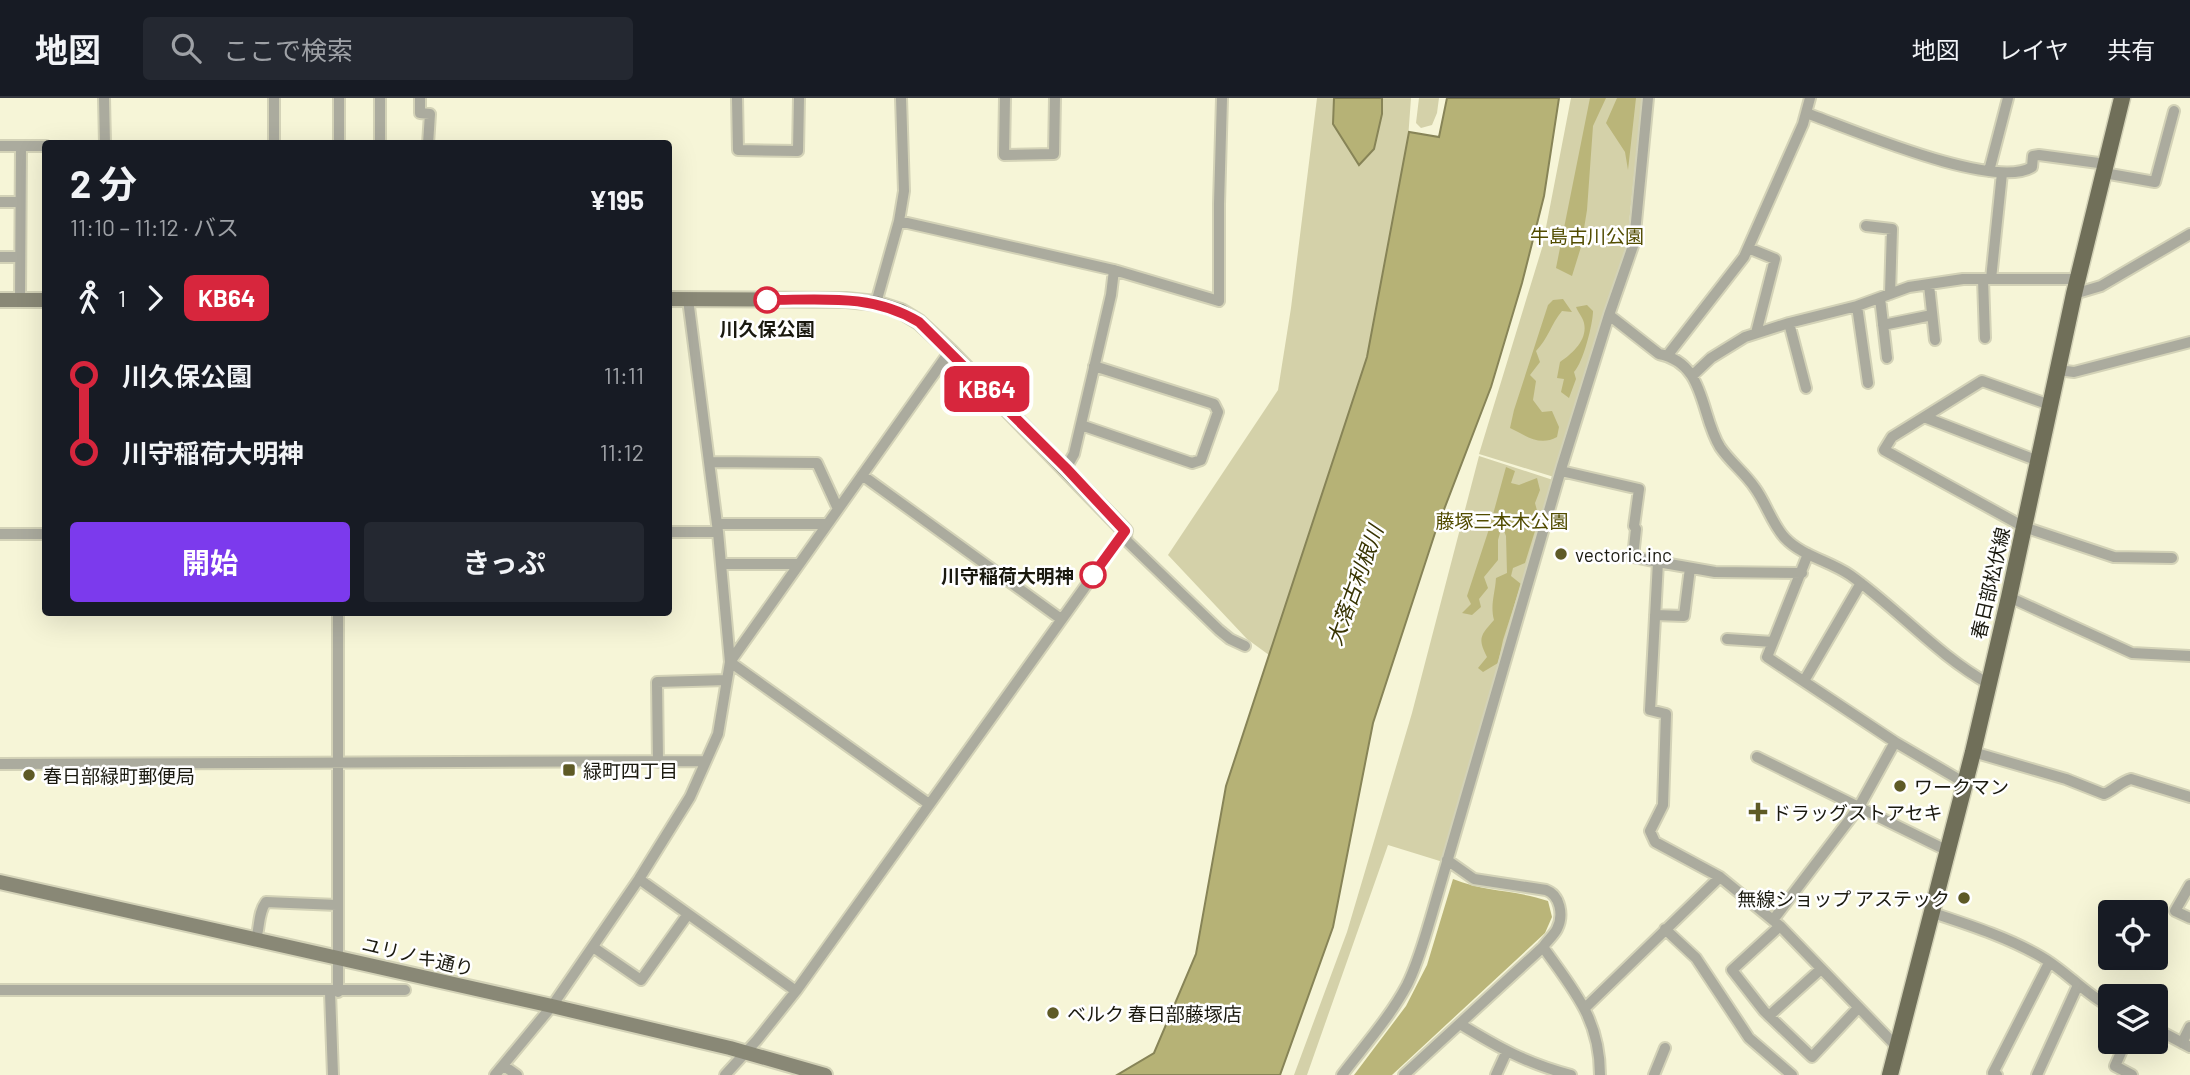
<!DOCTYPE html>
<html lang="ja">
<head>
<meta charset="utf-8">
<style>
	:root { --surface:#171b24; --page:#242831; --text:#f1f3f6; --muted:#9ea1a6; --line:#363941; --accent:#7c3aed }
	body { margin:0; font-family:Barlow,"Noto Sans JP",sans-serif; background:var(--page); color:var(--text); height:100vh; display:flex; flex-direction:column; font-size:26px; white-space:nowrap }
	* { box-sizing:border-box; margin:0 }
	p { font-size:23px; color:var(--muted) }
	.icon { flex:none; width:38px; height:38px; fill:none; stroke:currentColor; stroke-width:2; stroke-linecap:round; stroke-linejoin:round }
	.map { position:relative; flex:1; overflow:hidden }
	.sheet { position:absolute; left:42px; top:42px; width:630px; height:476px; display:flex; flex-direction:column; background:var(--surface); border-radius:7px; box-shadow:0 7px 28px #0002 }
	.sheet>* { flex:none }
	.badge { padding:0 14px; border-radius:10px; font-size:24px; line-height:46px }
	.fabs { position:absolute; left:2098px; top:802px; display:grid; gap:14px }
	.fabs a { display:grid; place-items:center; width:70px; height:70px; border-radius:7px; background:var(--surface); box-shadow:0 7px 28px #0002; font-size:35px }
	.map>.badge { position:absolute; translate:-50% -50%; box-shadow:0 0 0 4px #fff }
	.legs { display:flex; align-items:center; gap:10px; height:77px; padding:0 28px; font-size:23px }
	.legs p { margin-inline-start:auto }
	.headline { display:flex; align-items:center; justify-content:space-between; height:119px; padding:0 28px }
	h1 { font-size:38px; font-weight:700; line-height:52px }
	.action { display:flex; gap:14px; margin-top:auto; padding:14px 28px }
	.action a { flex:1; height:80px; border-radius:7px; background:var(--accent); color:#fff; font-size:28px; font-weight:700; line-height:80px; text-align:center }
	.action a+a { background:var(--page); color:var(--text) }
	ul { padding:0 28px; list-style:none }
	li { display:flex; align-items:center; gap:24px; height:77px; font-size:26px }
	li i { display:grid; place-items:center; width:10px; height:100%; margin:0 9px; background:currentColor }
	li i::after { content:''; width:18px; height:18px; margin:-9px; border:5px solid; border-radius:50%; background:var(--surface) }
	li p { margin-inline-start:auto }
	li:first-child i { background:linear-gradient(#0000 50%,currentColor 0) }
	li:last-child i { background:linear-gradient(currentColor 50%,#0000 0) }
	header { display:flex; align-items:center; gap:42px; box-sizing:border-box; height:98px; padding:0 35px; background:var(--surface); border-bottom:2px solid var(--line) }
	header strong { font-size:33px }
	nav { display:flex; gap:38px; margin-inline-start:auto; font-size:24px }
	.search { width:490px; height:63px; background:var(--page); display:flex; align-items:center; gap:18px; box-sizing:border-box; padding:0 24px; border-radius:7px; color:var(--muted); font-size:26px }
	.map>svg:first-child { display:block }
</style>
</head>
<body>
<header>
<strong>地図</strong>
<div class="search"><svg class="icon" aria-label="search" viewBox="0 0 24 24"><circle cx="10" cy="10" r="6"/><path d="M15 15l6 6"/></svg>ここで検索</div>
<nav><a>地図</a><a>レイヤ</a><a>共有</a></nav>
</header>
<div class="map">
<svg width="2190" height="977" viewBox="0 0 2190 977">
	<rect width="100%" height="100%" fill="#f6f5d7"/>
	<!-- green -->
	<path fill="#d4d1a9" d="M1317,0H1411L1408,41L1367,259L1269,557L1247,541L1168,457L1278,292L1291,210Z
		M1419,0H1439L1437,15L1432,27L1421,30L1416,25Z
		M1571,0H1642L1627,145L1554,379L1479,356L1542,150Z
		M1479,358L1553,382L1443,764L1388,747L1307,977H1294L1347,834L1412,615Z"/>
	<!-- forest -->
	<path fill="#bab579" d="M1590,0H1606L1593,28L1587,112L1581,149L1572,178L1556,170Z
		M1617,0H1636L1628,72L1625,54L1606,25Z
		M1563,201L1572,214L1562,213C1551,226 1548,241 1536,253L1540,264L1530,277L1536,283L1533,302L1542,314L1552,313L1559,329L1557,339C1539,349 1525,337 1510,330L1514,312L1548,207L1553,202Z
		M1587,207L1593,213C1593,226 1583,265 1574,274L1576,281L1569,300L1561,294L1564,281L1557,280L1560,264C1572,256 1588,242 1584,225C1583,220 1578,214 1576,209Z
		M1506,369L1515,373L1511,385L1519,387L1537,380L1540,392L1535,405L1539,420L1525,465L1513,470L1511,478L1521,486L1503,542L1498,565L1483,574L1478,570L1487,559C1477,540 1481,537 1494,522C1490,507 1495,496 1496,480L1507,475L1506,438L1502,428L1498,442V462L1484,479L1488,490L1479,501L1481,509L1472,517L1462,515L1471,506L1467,498L1489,431Z
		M1453,781C1484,794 1517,792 1548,803L1552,819L1545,835L1392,977H1354L1406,908L1427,867Z"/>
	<!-- water -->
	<path fill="#b6b276" stroke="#878457" stroke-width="2" d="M1334,0H1382V16L1374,51L1359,67L1333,26Z
		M1447,0H1559L1544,98L1522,185L1491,289L1435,435L1373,625L1333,829L1280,977H1117L1154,955L1196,856L1226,688L1367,259L1409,34L1439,39Z"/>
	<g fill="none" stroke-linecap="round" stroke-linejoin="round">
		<defs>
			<path id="street" d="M104,0L105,46
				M274,0V46
				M420,0V15L430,16L428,46
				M737,0L738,52L798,53L799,0
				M1005,0L1004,57L1054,56L1055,0
				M1806,15C1849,30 1994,93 2032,69L2033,58L2039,57L2106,66
				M339,46V0
				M380,46V0
				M0,48H46
				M1989,73L2008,0
				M2104,75L2155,84L2174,13
				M0,104H20
				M899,123L1114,172L1219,203V106L1222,0
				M1866,128L1892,131L1890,196
				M1748,150L1775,161L1756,235
				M0,159H20
				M1983,181L1985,240
				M1991,181L2002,75
				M1929,187L1935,242
				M2074,196L2101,188L2190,136
				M1880,200L1887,260
				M20,202L21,48
				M876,205L899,123L904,93L901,0
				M1857,208L1868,285
				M1609,217L1659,256C1706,265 1700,317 1720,349C1730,364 1745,375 1755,390C1766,405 1772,426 1785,440C1802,458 1830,463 1850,477C1898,511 1937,557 1989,586
				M1789,225L1806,290
				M1883,227L1932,217
				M1667,258L1744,159L1803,26L1810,0
				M2057,272L2074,274L2190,244
				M1693,277L1711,260L1745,239L1789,225L1857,208L1909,189L1963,181H2078
				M2050,307L1982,283L1892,339L1884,352L2024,429L2114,459L2172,460
				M1924,319L2038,363
				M1081,327L1192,365L1201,362L1218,314L1214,306L1094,268
				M709,364L817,365L838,411
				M1066,370L1074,356L1111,197L1114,172
				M1561,373L1639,391L1634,428L1636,431L1633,459L1658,464
				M862,377L1061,521
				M717,426H827
				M1125,433L1127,443L1219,532L1230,541L1245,548
				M668,434H718
				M0,436H46
				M1808,456L1767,559L1895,644L1965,685
				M721,466H799
				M2009,499L2132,555L2190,558
				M1655,517L1684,518L1690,470
				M1727,541L1773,544
				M1804,583L1861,485
				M1973,654L2066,681L2104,696C2114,692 2120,684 2131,681L2190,699
				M1757,659L1948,753
				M658,664L657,584L727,582
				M0,666L706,663
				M929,706L730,564L950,253
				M1720,779L1780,828L1897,949
				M639,781L796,893
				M2190,787L2175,813L2190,820
				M1933,815C1969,827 2007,839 2040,858C2065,872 2084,895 2110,909
				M1773,822L1859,709L1895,644
				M1780,828L1732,872L1764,913L1812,959L1858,910
				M1665,831L1696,860L1749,940L1792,977
				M256,841C260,828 258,815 266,804L337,807
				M593,849L641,882L688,816
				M1543,849C1574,893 1600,921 1600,977
				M0,892H405
				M330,894L333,977
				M338,894V514
				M1585,910L1720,779L1655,744L1650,733L1663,707L1666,616L1650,612L1658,464L1715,474L1802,475
				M1769,918L1821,871
				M1460,926C1499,950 1526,965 1571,977
				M2156,931L2190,949
				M2126,943L2115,968L2132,977
				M2182,945L2190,929
				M504,968L517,977
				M495,977L552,908L639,781L690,699L718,636L730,564L718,434L688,201
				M725,977L757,942L796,893L1125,433
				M1342,977C1364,948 1390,919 1407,887C1418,865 1424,842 1431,819L1562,368L1609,217L1634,145L1648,0
				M1404,977L1543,849C1547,843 1554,837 1557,831C1564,817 1560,797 1546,792L1474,781L1447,762
				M1496,977L1506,955
				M1654,977L1665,950
				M1997,977L1993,975L2049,865
				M2037,977L2078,887"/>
			<path id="secondary" d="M668,201L846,202L876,205L901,213L919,224L950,253L1125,433
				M0,202H46
				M0,784L552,908L730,950L825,977"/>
			<path id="primary" d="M1890,977L1973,654L2009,499L2074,196L2122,0"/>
		</defs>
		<!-- street casing -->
		<use href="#street" stroke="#d3d2b7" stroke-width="14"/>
		<!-- secondary casing -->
		<use href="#secondary" stroke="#d3d2b7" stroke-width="18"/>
		<!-- primary casing -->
		<use href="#primary" stroke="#d3d2b7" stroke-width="19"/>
		<!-- street -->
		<use href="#street" stroke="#abab9e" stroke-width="10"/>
		<!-- secondary -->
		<use href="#secondary" stroke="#898876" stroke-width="14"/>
		<!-- primary -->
		<use href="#primary" stroke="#706f59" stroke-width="16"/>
	</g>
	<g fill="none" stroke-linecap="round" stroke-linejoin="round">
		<defs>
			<path id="line-1" d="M767,202C820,202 872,195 919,224L1066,370L1125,433L1093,477"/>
		</defs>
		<!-- line-1 casing -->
		<use href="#line-1" stroke="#fff" stroke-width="16"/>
		<!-- line-1 -->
		<use href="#line-1" stroke="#d7263d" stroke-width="10"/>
	</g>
	<!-- markers -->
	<g fill="#fff" stroke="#d7263d" stroke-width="3.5">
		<circle cx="767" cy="202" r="12"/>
		<circle cx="1093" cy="477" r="12"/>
	</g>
	<g fill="#5e5a26" stroke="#fff" stroke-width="2.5">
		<circle cx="1561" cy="456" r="7"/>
		<rect x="562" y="665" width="14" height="14" rx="3.5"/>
		<circle cx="29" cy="677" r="7"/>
		<circle cx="1900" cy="688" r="7"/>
		<path d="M1754.5 703.5h7v7h7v7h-7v7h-7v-7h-7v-7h7z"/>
		<circle cx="1964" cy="800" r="7"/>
		<circle cx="1053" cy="915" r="7"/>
	</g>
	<g text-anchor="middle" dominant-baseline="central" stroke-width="5" stroke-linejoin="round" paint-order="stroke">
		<!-- park labels -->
		<g font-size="19" fill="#524c00" stroke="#fff">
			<text x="1587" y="137">牛島古川公園</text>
			<text x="1502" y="422">藤塚三本木公園</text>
		</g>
		<!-- stop labels -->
		<g font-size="19" font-weight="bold" fill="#1a190f" stroke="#fff">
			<text x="767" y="230">川久保公園</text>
			<text x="1074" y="477" text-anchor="end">川守稲荷大明神</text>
		</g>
		<!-- poi labels -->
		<g font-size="19" fill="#1a190f" stroke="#fff" text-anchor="start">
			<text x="1575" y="456">vectoric.inc</text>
			<text x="583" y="672">緑町四丁目</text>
			<text x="43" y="677">春日部緑町郵便局</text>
			<text x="1914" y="688">ワークマン</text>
			<text x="1772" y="714">ドラッグストアセキ</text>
			<text x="1950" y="800" text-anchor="end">無線ショップ アステック</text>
			<text x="1067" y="915">ベルク 春日部藤塚店</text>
		</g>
		<!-- street labels -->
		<g font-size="19" fill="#1a190f" stroke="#fff">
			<text transform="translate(1990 485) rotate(-77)">春日部松伏線</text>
			<text transform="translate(418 858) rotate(13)">ユリノキ通り</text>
		</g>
		<!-- water labels -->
		<g font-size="21" font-style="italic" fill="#383402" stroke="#fff">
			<text transform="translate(1354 487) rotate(-70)">大落古利根川</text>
		</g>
	</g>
</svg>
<div class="fabs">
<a><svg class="icon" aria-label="locate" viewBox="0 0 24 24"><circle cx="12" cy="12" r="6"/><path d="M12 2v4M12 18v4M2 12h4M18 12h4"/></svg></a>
<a><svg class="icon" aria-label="layers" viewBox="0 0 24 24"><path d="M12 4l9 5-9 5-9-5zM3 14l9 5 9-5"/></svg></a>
</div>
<b class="badge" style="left:987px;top:291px;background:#d7263d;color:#fff">KB64</b>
<section class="sheet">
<div class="headline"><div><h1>2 分</h1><p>11:10 – 11:12 · バス</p></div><b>¥195</b></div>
<div class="legs"><svg class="icon" aria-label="walk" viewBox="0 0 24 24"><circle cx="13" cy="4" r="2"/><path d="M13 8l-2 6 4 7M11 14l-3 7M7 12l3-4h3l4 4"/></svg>1<svg class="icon" aria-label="forward" viewBox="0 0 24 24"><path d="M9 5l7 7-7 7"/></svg><b class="badge" style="background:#d7263d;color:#fff">KB64</b></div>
<ul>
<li><i style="color:#d7263d"></i><b>川久保公園</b><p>11:11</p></li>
<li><i style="color:#d7263d"></i><b>川守稲荷大明神</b><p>11:12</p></li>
</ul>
<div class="action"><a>開始</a><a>きっぷ</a></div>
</section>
</div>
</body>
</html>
